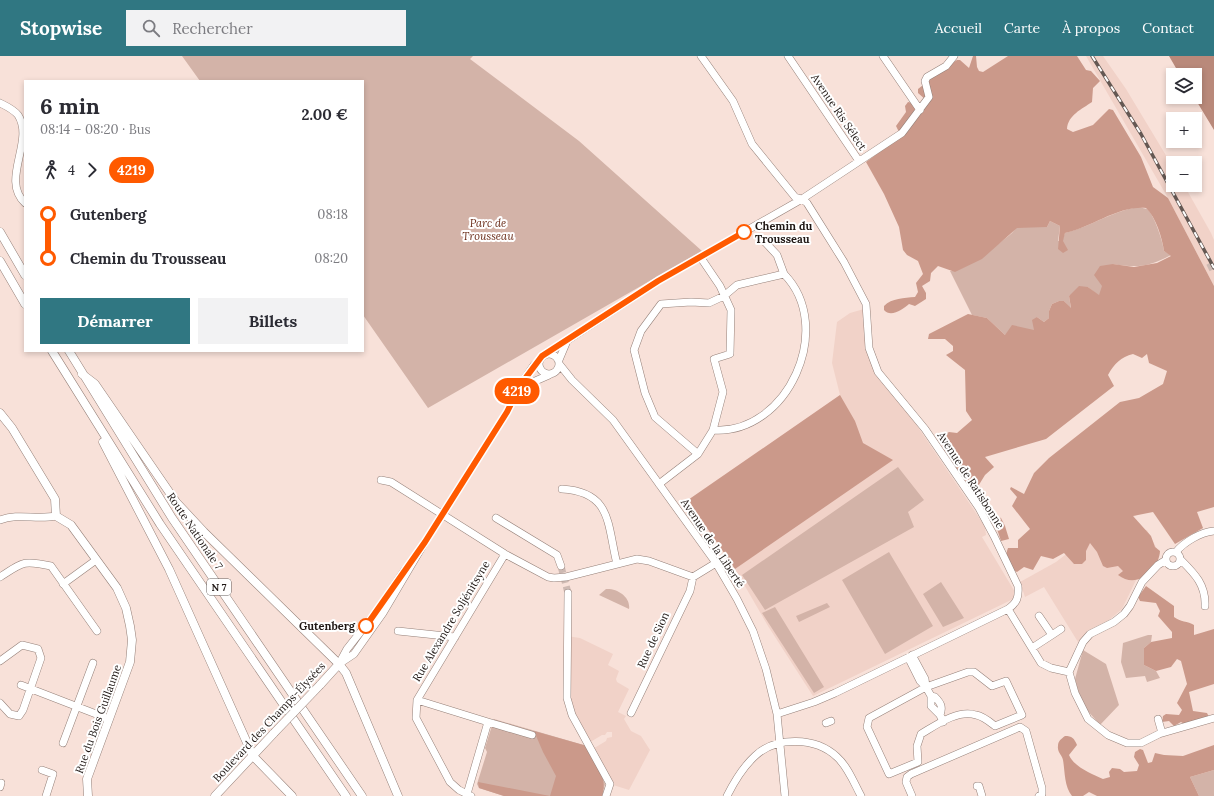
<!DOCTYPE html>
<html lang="fr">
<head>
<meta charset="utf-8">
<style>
	:root { --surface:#fff; --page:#f2f2f3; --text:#2b2b33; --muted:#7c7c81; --accent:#307782 }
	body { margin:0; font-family:Lora,serif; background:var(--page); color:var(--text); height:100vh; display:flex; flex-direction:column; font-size:15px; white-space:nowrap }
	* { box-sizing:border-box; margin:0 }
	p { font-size:13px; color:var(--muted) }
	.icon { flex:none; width:22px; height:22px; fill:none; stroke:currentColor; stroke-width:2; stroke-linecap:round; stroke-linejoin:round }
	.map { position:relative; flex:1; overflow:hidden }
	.side { position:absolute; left:24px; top:24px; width:340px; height:272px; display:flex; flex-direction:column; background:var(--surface); border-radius:0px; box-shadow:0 2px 6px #0003 }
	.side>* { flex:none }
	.badge { padding:0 8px; border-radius:13px; font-size:14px; line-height:26px }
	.controls { position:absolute; left:1166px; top:12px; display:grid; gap:8px }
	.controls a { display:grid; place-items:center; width:36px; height:36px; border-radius:0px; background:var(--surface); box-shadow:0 2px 6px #0003; font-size:20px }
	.map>.badge { position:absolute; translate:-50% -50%; box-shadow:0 0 0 2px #fff }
	.legs { display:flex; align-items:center; gap:6px; height:44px; padding:0 16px; font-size:13px }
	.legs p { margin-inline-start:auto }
	.summary { display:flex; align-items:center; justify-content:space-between; height:68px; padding:0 16px }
	h1 { font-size:22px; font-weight:800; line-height:30px }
	.action { display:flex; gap:8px; margin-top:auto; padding:8px 16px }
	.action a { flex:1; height:46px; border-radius:0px; background:var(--accent); color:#fff; font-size:16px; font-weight:800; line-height:46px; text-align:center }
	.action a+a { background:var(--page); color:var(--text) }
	ul { padding:0 16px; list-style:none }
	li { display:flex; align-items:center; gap:14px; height:44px; font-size:15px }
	li i { display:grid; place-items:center; width:6px; height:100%; margin:0 5px; background:currentColor }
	li i::after { content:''; width:10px; height:10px; margin:-5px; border:3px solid; border-radius:50%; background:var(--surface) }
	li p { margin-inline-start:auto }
	li:first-child i { background:linear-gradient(#0000 50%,currentColor 0) }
	li:last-child i { background:linear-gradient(currentColor 50%,#0000 0) }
	header { display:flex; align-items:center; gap:24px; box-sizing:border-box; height:56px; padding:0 20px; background:var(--accent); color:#fff }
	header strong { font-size:19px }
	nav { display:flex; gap:22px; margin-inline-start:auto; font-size:14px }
	.search { width:280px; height:36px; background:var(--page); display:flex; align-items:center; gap:10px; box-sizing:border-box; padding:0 14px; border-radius:0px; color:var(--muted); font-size:15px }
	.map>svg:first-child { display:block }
</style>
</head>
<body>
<header>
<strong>Stopwise</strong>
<div class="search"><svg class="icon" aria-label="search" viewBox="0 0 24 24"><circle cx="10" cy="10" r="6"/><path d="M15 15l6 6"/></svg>Rechercher</div>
<nav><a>Accueil</a><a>Carte</a><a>À propos</a><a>Contact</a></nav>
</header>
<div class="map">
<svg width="1214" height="740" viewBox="0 0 1214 740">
	<rect width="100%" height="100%" fill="#f8e1d9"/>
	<!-- built -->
	<path fill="#f1d2c8" d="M1086,0H1103L1126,33L1173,111V129H1184L1211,177L1214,184V230L1168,142Z
		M864,253L876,320L907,355L974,454L985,471L986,479L982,481L1015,536L1013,543L1007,546L813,640L768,570L735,513L688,444L840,339L832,307L837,266L850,257Z
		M1146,436L1137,459L1131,462L1145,474H1147L1157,493L1138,520L1122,553L1109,564L1087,575L1078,586L1044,531L1025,541L1020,526L1056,506Z
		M567,580L580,582L613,598L608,609L619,615L616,623L617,626L629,633L618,656L626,660L624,663L631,675L641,680L650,694L629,734L610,728L591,694L606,685L607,682L612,681V676H607L605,679H602L587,688L567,643Z"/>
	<!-- green -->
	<path fill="#d3b3a8" d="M182,0H473L470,3L579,85L702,195L428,352L363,259V25H200Z
		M1138,151C1141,152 1144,152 1147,153C1154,158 1163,186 1164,195L1171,199C1149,211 1137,212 1113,208L1099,240L1088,231L1069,240L1071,253L1064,245H1059L1052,248L1049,255V262L1044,266L1037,261L1034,274L1005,279L987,262L972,259L950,215C963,217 1001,186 1012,177L1017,171H1047L1050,165L1060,170L1058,185H1062L1065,177C1090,171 1112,155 1138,151Z
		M898,411L924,444L908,456L914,471L765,554L742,519Z
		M889,496L933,570L885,598L842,524Z
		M941,526L964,562L943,571L923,538Z
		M606,533C617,532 631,541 629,553L599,539Z
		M827,547L830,551L799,566L796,560Z
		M775,551L824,631L814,637L762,557Z
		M1148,579H1152L1151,586L1144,592V609L1156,615L1160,622L1147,626L1145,620L1126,622L1121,606L1123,587Z
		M1083,594L1106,608L1119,649L1100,669L1081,647L1075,623Z
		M494,663L587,690L605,728L602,740H504L479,732L477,728L487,696L485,692Z
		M1214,714V740H1199L1190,721Z"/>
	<!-- forest -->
	<path fill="#cb998a" d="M973,0H976L977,11L979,15L983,16L1008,0H1077L1086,14L1091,15L1100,25L1093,32L1092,46C1082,53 1068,59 1067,73L1073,76L1093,69L1109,53L1113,54L1141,101L1153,131L1168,142L1214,230V451L1197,456L1203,472L1175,488L1153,456L1133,460L1151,480L1155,491L1160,495C1159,514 1137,534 1118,519L1123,515L1118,510L1107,512L1103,510L1097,496L1090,487L1086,495V504L1082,508H1074L1064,497L1053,503L1041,500L1033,514L1024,511L1017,516C1007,512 1004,502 1008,492H1018V484L1030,473L1012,450L1017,441L1010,433L1011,431L1024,438L1034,417L1049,402L1120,346L1139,342L1163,328L1167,315L1149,307L1147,298L1142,302L1133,298C1121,301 1114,308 1108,319L1114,330L1046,383L985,401L994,411L985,419L977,432L994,459L1001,462L1005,470L1009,483L1001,485L994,464L985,461L943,398L944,379L949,376L957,377L972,364L966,355L965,314L946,299L953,295V290L945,283H928L929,278L968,258L987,262L1005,279L1012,269L1034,274L1032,264L1037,261L1044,266L1049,262V255L1052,248L1059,245H1064L1071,252L1069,240L1079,230L1088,231L1099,239L1102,230L1094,219L1100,210L1113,208L1134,211L1157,207L1171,200L1164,195C1162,182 1156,161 1146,152C1117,150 1093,171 1065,177L1063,185L1068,194L1063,197L1058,193L1060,170L1050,165L1047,171L1017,172L982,203L955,216L938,210L931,217L930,225L922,230L926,237V243L915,250L909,248C903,253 891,262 884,254V250C892,242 904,242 915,241L918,236L916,227L923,218L918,205L907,199L903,194L899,171L884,138L866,106L901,80L896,70L906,56L905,50L908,46L924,49L926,44L918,37V33L942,14L957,4H960L969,12Z
		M840,339L855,365L863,387L893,404L735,513L688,444Z
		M1146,530L1174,550V561C1180,566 1188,565 1194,569V579L1214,573V628L1189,636L1193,655L1207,657L1209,661L1186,669L1181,666L1174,670L1169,665L1162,666L1163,660L1166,658L1179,659L1182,654L1177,647L1187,628L1181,605L1177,603L1171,611L1156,615L1144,609V592L1151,586L1172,582V576L1158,560L1160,555L1156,547L1140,545L1138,541Z
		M534,675L587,690C596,707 608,721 602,740H504L479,732L478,726L550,740L556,720L543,696Z
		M1065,680C1072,680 1074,682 1077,689L1069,699C1074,711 1092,718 1103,723L1110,721L1109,716L1112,712L1120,713L1124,716L1137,715L1139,709L1134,701L1135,696L1140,693L1143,694L1148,707L1152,706L1155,697L1164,699L1183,700L1214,689V714L1190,721L1199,740H1097L1089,736L1083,740H1072C1064,730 1065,715 1063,704C1062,699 1057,696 1058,690C1058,685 1061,683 1065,680Z"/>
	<!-- water -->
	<path fill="#b9897a" d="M1169,0H1214V74L1194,41L1195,19H1180Z"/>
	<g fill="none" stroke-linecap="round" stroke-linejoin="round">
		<!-- minor-tunnel -->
		<path stroke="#cdb9b2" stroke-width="7" stroke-dasharray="7 3.5" stroke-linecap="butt" d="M1208,212L1214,209
			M561,510L568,537"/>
		<defs>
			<path id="minor" d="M701,0L733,45L752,88L795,141L802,143L807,147L844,206L866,248L869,292L878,316L925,373L979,452L994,480L1018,530C1019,541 1017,547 1008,553L835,637L814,646L777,658
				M788,0L859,105
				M883,0L920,54
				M0,47C6,50 13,53 18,59C35,85 0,124 25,147
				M763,184L777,199L784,218
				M539 308a10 10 0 1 1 20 0a10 10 0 1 1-20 0Z
				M545,299L658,225L802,143L902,77L929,41L925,25L927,21L946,10L954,0
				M559,304L567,285
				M560,309L572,324L613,364L716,507L737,543L753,575L766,613L777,658L785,740
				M516,345L533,326L549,319
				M698,398L655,361L645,337L634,294L641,275L661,248L691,246L709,247L724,240L737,229L784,218C836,271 788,379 713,374
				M381,424L391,426L505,498L548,521L554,522L566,521L637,503L649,505L693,521L716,507
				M659,428L698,398L713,374L723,336L714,303L730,298L731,254L720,230L701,202
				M562,433C612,436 607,468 617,508
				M496,462L557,499L561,510
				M0,464C18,457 37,464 56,460
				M1166 503a7 7 0 1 1 14 0a7 7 0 1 1-14 0Z
				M1176,496C1184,486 1201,476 1214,475
				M1166,504L1158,509L1142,526L1130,550L1124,558L1114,566L1090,578L1083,586L1069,616L1075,637L1088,663L1108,679L1127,687H1141L1159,678L1214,662
				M1181,504C1195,518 1206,529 1205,550
				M0,521C23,506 23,504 51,510L97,575
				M63,528L96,504
				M568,537L567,642L572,659L610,728L606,740
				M1008,553L1041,607L1051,612L1069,616
				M398,575L455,581
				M1052,579L1061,573
				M1032,592L1052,579L1039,560
				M912,599L925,623L926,631L931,640V650L940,659L943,666
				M0,605L22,589L38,593L41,602L23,654L19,660L10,658L0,647
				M910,605L920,625L926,631
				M340,606L347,593L377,555L404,515
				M339,608L354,598L383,557L425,486L507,356L521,328L534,309L539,305
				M968,616H974L992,630L1006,625L1022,659L995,670C990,666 983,660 976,659C958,653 936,669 921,678L917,690L918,706L889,718L867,671L869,662L926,631Z
				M21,629L109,663
				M931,640L935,641C941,647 943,651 940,659
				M417,644L488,666L467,738
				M631,657L690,535L693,521
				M1158,663L1162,677
				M488,666L532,679
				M826,667L831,665
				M63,687L93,607
				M42,714L53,718L46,740
				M977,730H979L982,740
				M0,731L1,727
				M471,740L459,734L450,726L416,662L417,644L505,498
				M727,740C734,726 743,711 755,700C776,680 816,681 837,701C848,711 854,727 861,740
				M912,740L906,726L907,721L911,718L1020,671L1026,675L1042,732V738L1039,740"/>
			<path id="major" d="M0,176L25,219
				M0,205L25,248
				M52,295L160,468L346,740
				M69,295L172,462L362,740
				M82,318L95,328L176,446L204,476L339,608L346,617L398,740
				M0,357L12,372L55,443L56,460L71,469L117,532L126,552L130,570L132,584L130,606L87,723L88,740
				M103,386L169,513L253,700L292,740
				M320,629L339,608
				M215,740L274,677"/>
		</defs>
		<!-- minor casing -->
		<use href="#minor" stroke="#958079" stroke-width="8"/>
		<!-- major casing -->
		<use href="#major" stroke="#958079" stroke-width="9"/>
		<!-- minor -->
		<use href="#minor" stroke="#fff" stroke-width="7"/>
		<!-- major -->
		<use href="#major" stroke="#fff" stroke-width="8"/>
		<defs>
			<path id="rail" d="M1092,0L1141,78L1214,212"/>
		</defs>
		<!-- rail casing -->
		<use href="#rail" stroke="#645853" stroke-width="3.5"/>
		<!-- rail -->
		<use href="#rail" stroke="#fff" stroke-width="2" stroke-dasharray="6" stroke-linecap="butt"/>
		<defs>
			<path id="major-bridge" d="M274,677L320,629"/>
		</defs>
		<!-- major-bridge casing -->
		<use href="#major-bridge" stroke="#958079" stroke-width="9" stroke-linecap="butt"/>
		<!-- major-bridge -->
		<use href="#major-bridge" stroke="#fff" stroke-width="8"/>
	</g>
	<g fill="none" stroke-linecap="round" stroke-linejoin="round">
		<defs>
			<path id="line-1" d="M366,570L425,486L507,356L521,328L542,300L658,225L744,176"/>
		</defs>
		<!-- line-1 casing -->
		<use href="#line-1" stroke="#fff" stroke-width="9"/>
		<!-- line-1 -->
		<use href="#line-1" stroke="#ff5a00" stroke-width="6"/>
	</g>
	<!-- markers -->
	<g fill="#fff" stroke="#ff5a00" stroke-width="2">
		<circle cx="744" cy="176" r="7"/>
		<circle cx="366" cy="570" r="7"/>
	</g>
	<g text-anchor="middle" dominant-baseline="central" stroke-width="4" stroke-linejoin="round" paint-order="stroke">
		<!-- shield labels -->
		<rect fill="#fff" stroke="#635d5b" stroke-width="1" x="207" y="523" width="24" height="16" rx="3"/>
		<g font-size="10" font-weight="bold" fill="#201815">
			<text x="219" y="531">N 7</text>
		</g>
		<!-- street labels -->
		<g font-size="11" fill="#201815" stroke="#fff">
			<text transform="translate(839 56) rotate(56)">Avenue Ris Sélect</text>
			<text transform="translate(971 424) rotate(57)">Avenue de Ratisbonne</text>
			<text transform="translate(195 475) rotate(56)">Route Nationale 7</text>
			<text transform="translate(713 487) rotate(56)">Avenue de la Liberté</text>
			<text transform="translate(451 565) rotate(-59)">Rue Alexandre Soljénitsyne</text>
			<text transform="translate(653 584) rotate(-65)">Rue de Sion</text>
			<text transform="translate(98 663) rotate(-70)">Rue du Bois Guillaume</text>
			<text transform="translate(269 666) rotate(-47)">Boulevard des Champs-Élysées</text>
		</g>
		<!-- park labels -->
		<g font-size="11" font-style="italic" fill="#6b2d19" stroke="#fff">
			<text x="488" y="167">Parc de<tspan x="488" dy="13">Trousseau</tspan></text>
		</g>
		<!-- stop labels -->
		<g font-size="11" font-weight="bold" fill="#201815" stroke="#fff" text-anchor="start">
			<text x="755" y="170">Chemin du<tspan x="755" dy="13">Trousseau</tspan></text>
			<text x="355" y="570" text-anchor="end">Gutenberg</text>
		</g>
	</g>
</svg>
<div class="controls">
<a><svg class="icon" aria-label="layers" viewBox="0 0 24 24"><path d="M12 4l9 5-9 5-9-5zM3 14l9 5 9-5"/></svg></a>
<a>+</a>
<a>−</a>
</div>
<b class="badge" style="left:517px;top:335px;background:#ff5a00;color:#fff">4219</b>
<section class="side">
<div class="summary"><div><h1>6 min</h1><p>08:14 – 08:20 · Bus</p></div><b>2.00 €</b></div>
<div class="legs"><svg class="icon" aria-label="walk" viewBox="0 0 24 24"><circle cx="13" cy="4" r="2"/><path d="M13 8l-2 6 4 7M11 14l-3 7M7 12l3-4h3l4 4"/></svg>4<svg class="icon" aria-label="forward" viewBox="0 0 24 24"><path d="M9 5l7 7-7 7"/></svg><b class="badge" style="background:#ff5a00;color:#fff">4219</b></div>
<ul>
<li><i style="color:#ff5a00"></i><b>Gutenberg</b><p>08:18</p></li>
<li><i style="color:#ff5a00"></i><b>Chemin du Trousseau</b><p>08:20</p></li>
</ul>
<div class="action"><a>Démarrer</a><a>Billets</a></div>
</section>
</div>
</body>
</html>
